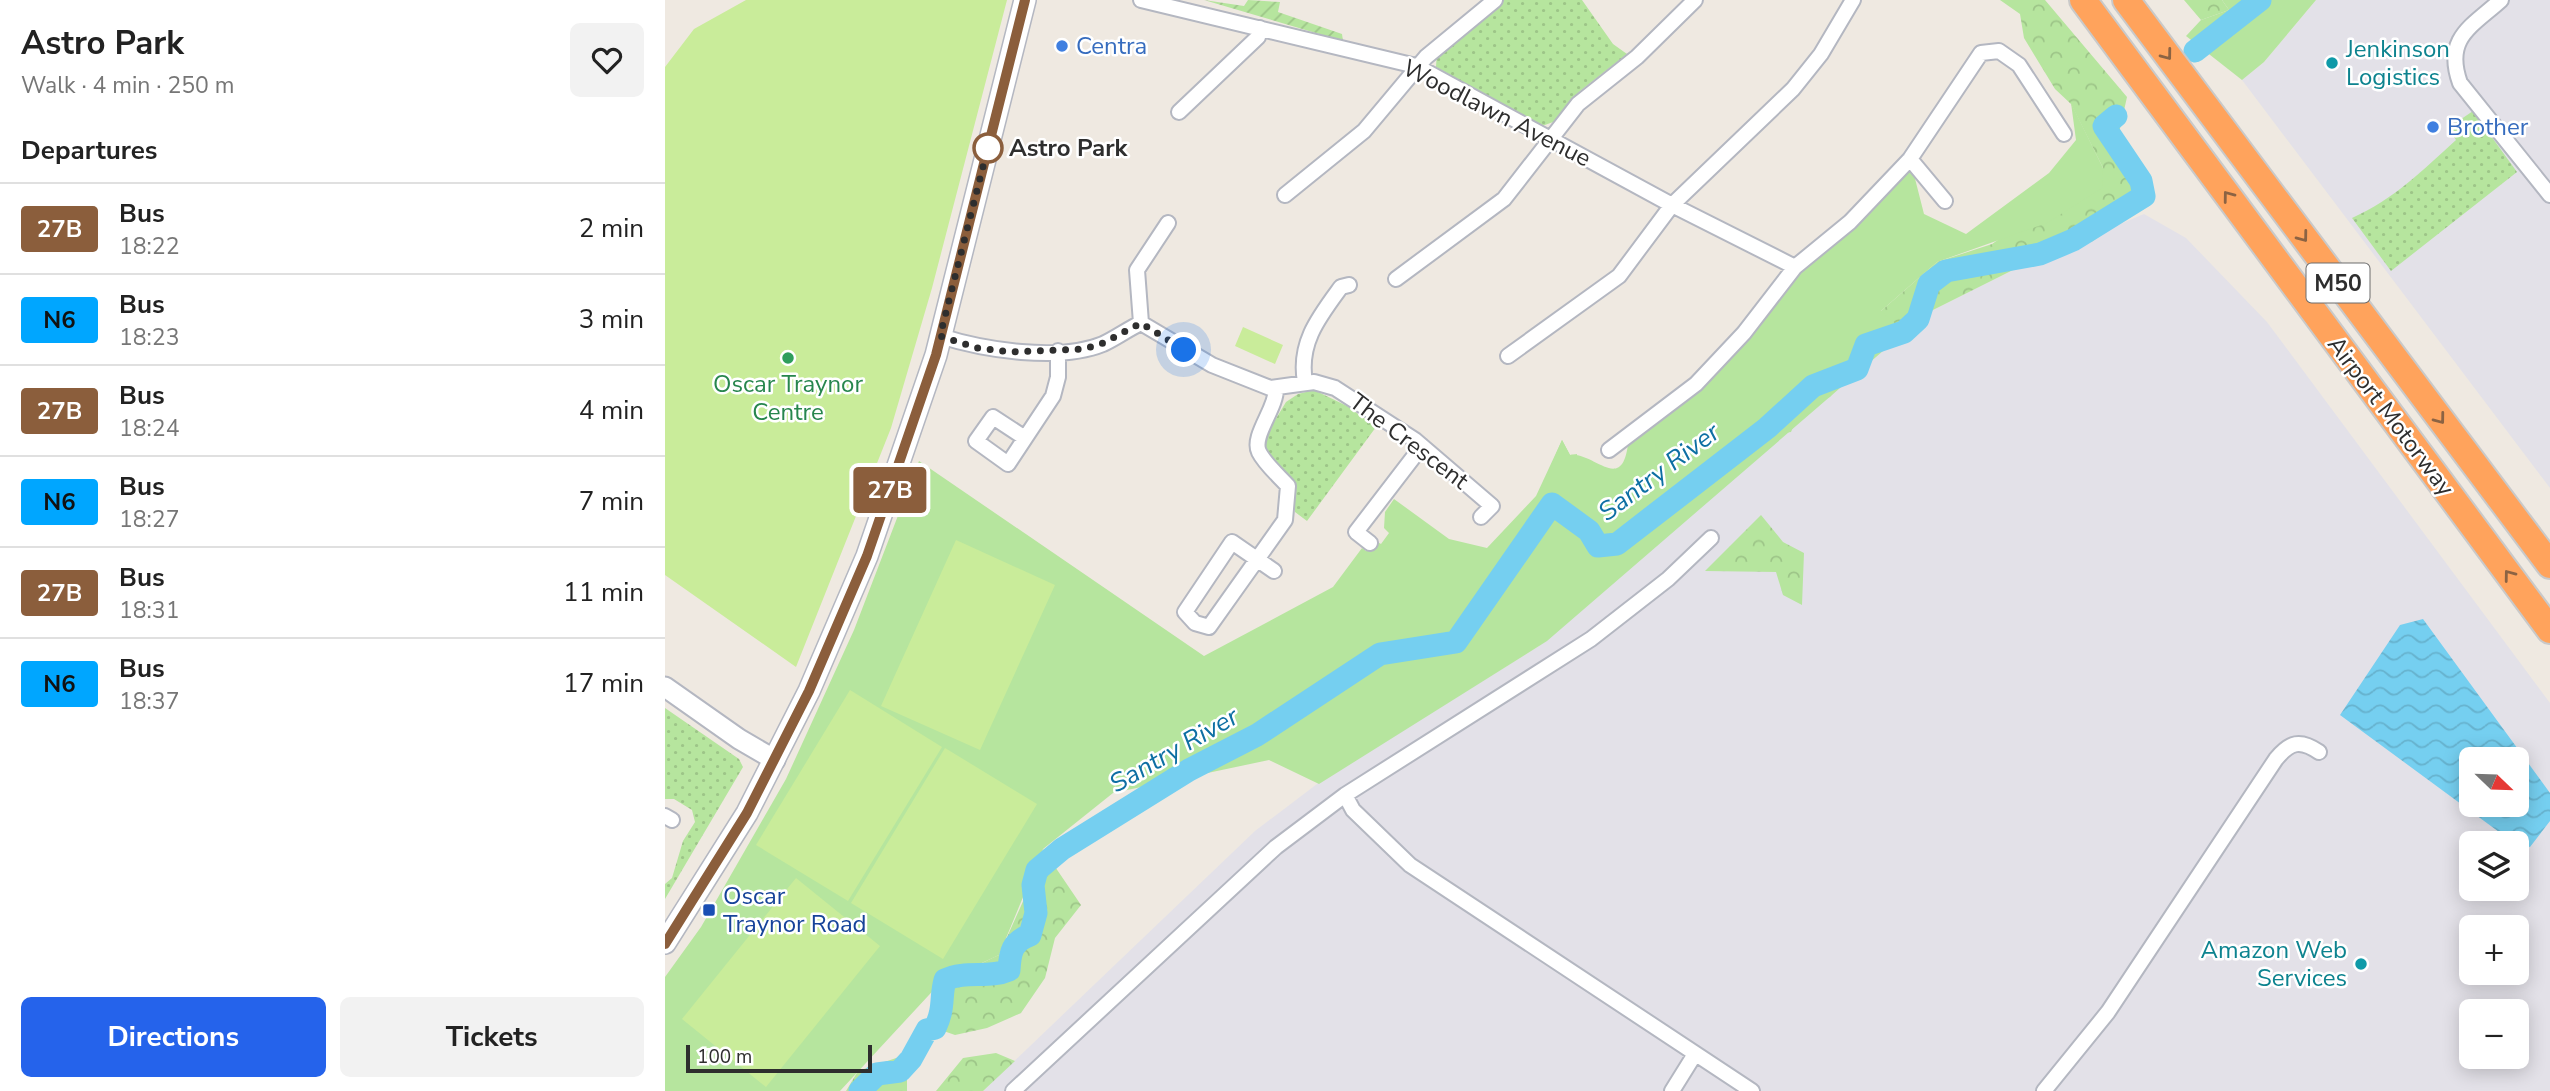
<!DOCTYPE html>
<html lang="en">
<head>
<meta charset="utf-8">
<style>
	:root { --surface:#fff; --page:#f2f2f2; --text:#222; --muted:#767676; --line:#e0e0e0; --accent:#2563eb }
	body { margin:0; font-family:"Nunito Sans",sans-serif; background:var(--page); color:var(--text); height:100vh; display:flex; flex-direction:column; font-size:26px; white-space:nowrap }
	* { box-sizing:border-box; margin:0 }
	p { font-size:23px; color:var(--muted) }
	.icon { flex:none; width:38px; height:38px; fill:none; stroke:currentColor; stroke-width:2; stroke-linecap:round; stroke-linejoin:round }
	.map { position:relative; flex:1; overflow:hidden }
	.drawer { display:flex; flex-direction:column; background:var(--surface); width:665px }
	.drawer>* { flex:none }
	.badge { padding:0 14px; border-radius:5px; font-size:24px; line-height:46px }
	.needle { width:46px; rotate:113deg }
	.buttons { position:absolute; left:1794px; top:747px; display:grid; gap:14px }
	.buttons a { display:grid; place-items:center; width:70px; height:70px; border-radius:10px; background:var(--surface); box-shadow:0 4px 18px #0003; font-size:35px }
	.scale { position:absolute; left:21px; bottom:18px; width:186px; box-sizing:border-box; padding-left:7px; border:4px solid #2e2e2e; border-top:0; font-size:19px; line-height:24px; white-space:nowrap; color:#2e2e2e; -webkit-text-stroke:5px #fff; paint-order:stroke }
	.you { position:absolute; width:35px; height:35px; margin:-18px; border:5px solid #fff; border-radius:50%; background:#1a73e8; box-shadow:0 0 0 10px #1a73e833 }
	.map>.badge { position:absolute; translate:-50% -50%; box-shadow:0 0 0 4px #fff }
	h2 { padding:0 21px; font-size:26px; line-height:63px }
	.round { display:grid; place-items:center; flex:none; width:74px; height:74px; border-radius:10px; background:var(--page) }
	.headline { display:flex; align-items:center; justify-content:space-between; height:119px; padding:0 21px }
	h1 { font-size:33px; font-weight:700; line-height:52px }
	.cta { display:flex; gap:14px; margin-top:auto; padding:14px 21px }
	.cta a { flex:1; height:80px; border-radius:10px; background:var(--accent); color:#fff; font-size:28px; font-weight:700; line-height:80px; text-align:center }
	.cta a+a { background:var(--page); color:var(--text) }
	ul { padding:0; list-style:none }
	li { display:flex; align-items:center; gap:21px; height:91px; padding:0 21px; border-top:2px solid var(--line) }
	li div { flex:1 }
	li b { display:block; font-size:26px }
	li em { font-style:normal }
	li .badge { min-width:77px; font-weight:700; text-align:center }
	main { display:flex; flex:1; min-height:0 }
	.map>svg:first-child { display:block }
</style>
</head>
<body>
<main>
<section class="drawer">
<div class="headline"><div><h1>Astro Park</h1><p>Walk · 4 min · 250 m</p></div><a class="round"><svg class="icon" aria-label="heart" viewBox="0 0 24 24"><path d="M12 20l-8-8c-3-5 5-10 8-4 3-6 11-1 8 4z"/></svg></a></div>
<h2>Departures</h2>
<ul>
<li><span class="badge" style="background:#8b5e3c;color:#fff">27B</span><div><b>Bus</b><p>18:22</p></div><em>2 min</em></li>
<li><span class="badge" style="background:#00a6ff;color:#111">N6</span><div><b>Bus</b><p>18:23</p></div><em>3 min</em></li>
<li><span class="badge" style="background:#8b5e3c;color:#fff">27B</span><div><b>Bus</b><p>18:24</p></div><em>4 min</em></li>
<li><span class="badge" style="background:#00a6ff;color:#111">N6</span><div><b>Bus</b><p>18:27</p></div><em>7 min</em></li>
<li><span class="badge" style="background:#8b5e3c;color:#fff">27B</span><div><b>Bus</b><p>18:31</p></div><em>11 min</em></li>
<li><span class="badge" style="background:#00a6ff;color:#111">N6</span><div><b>Bus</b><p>18:37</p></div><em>17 min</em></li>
</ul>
<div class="cta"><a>Directions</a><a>Tickets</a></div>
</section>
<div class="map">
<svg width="1885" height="1091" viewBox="0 0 1885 1091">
	<defs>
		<pattern id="grass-dots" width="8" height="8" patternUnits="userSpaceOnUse" patternTransform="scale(1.75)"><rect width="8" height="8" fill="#b6e59e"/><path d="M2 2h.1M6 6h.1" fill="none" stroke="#9dc588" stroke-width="1.8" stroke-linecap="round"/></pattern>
		<pattern id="forest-crowns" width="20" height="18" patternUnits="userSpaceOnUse" patternTransform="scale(1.75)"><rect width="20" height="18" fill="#b6e59e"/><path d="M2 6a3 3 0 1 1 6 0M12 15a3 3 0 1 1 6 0" fill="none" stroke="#9dc588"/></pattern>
		<pattern id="garden-furrows" width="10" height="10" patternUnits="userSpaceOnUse" patternTransform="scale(1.75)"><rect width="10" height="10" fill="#b6e59e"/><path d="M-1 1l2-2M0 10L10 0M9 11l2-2" fill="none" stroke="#9dc588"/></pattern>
		<pattern id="water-waves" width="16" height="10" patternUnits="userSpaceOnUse" patternTransform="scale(1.75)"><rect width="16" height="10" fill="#75cff0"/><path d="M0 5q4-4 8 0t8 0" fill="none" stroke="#66b2ce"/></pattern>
	</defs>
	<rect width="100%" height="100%" fill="#efe9e1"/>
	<!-- industrial -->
	<path fill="#e3e1e8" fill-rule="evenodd" d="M1651,0H1885V488L1577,80L1599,62Z
		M1479,214L1521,238L1602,322L1885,703V1091H318L590,831L652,784L874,646L1254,317L1354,267ZM1806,760H1852V805H1806ZM1806,844H1852V889H1806ZM1806,928H1852V973H1806ZM1806,1012H1852V1057H1806Z"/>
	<!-- grass -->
	<path fill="url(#grass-dots)" d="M838,0H917L948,44L962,54L915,91L891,121L877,126L771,67L772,52Z
		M1808,111L1852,172L1726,271L1687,218C1729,199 1757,171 1791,140L1783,128Z
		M649,390L682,406L711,427L642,521L630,512V492L625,478L600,452L598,440L621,402L633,394Z
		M0,708L74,759L78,767L0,899V884L7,878L18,841L30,822L27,810L9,799H0Z"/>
	<!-- forest -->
	<path fill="url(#forest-crowns)" d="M1335,0H1380L1462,97L1454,133L1485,181L1470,191L1458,219L1428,241L1354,267L1254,317L1182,378L1165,397L1141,406L1133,415L1126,432L1106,435L627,704L860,525L897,440L905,455L912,454V505L1216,311L1272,262L1327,244L1438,168L1406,104L1390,89L1359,38L1355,14Z
		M1519,0H1557L1564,10L1536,20Z
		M1096,515L1118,542L1139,553L1137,605L1118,595L1111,572L1040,571Z
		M378,849L416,905L390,938L380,978L356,1013L322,1028L290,1035L270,1028C262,986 302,970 334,955L372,870Z
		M331,1053L350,1061L318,1091H271L298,1058Z
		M234,1057L242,1076V1091H181L193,1071Z"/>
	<!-- park -->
	<path fill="#b6e59e" d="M1557,0H1651L1599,62L1577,80L1521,36L1536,20L1564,10Z
		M1406,103L1438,168L1437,188L1382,223L1272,262L1216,311L1240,332L882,641L654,784L604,760L448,793L378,849L334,955L276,982L175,1091H0V977L36,927L121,779L189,630L254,461L539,656L668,587L697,548L701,551L709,540L716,544L724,533L719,528L720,512L729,499L784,539L822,548L871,496L897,440L905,455C929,452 957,494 963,444L1040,384L1132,274L1245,159L1259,214L1301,234L1384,173L1411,140Z"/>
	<!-- garden -->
	<path fill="url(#garden-furrows)" d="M539,0L579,6L583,0L615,2L613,12L677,34L678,41Z"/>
	<!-- pitch -->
	<path fill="#c9ec9a" d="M81,0H342L267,288L226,428L131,667L0,575V67L29,29Z
		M578,327L618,345L610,364L570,346Z
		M291,540L390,585L315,750L216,706Z
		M185,690L277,747L183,901L91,845Z
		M280,748L372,804L278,959L186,903Z
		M131,878L215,946L101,1087L17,1019Z"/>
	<!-- water -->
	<path fill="url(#water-waves)" fill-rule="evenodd" d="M1758,619L1885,793V821L1865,847L1849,843L1675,715L1735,625ZM1806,760H1852V805H1806Z"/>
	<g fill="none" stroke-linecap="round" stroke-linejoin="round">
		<!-- river -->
		<path stroke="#75cff0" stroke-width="23" d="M1530,51L1595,0
			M195,1091L212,1074L235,1071L246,1059L262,1030L270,1028C280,1007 275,998 280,980C301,970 324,979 344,970C345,952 347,942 365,935L371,913L368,885L372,870L397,849L524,770L592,735L715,654L791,642L887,504L924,531L933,546L952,544L1102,428L1148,386L1192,369L1201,345L1239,332L1253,319L1264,284L1281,271L1375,254L1408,240L1479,196L1476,181L1439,126L1451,116"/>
		<defs>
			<path id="minor" d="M476,0L751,66L1007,205L1130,267
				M1836,0C1806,27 1779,38 1795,83L1885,195
				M514,112L593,37L595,28
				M1245,159L1280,201
				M620,195L699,131L761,57L830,0
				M731,279L839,199L913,104L972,57L1030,0
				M476,323L547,365L605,388L649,382L670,388L750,440L827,506L816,517
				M275,336C319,350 394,362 438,344C451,338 463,329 476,323L472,270L503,223
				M843,356L954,276L1007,205L1128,89L1156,54L1188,0
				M640,382C633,343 654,317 676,287L684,285
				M360,438L328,417L311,441L343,464L388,396L393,377V351
				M944,450L1031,384L1079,333L1130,267L1185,222L1245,159L1316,53L1334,51L1354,65L1399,134
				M705,543L691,532L757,446
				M609,571L567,542L520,612L530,623L544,627L620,520L623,486C614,476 600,464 594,452C586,436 612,408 611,388
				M680,795L688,810L745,865L1087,1091
				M0,816L7,820
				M348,1091L611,847L680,795L926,639L1003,579L1046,538
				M1007,1091L1030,1054
				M1379,1091L1443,1012L1611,759C1625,742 1635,739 1654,752"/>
			<path id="tertiary" d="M0,687L74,739L110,760"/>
			<path id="secondary" d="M0,943L82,813L144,691L202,556L271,355L360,0"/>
			<path id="motorway" d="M1418,0L1885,630
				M1461,0L1885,565"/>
		</defs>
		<!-- minor casing -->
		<use href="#minor" stroke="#b4b7c1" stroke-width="18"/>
		<!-- tertiary casing -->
		<use href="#tertiary" stroke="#b4b7c1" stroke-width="23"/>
		<!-- secondary casing -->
		<use href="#secondary" stroke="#b4b7c1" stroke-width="24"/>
		<!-- motorway casing -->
		<use href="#motorway" stroke="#c9c9c9" stroke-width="30"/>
		<!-- minor -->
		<use href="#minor" stroke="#fff" stroke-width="14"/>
		<!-- tertiary -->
		<use href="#tertiary" stroke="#fff" stroke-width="19"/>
		<!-- secondary -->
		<use href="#secondary" stroke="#fff" stroke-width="21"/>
		<!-- motorway -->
		<use href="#motorway" stroke="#ffa35c" stroke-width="26"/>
	</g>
	<!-- one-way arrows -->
	<defs><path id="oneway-chevron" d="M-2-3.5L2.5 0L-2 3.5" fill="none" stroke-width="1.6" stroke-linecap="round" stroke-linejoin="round" transform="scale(1.75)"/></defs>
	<g stroke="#8c6343">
		<use href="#oneway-chevron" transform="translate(1502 55) rotate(53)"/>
		<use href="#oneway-chevron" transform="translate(1563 196) rotate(-127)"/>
		<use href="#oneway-chevron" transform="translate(1638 237) rotate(53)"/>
		<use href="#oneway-chevron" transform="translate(1775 419) rotate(53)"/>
		<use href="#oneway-chevron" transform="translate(1844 575) rotate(-127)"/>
	</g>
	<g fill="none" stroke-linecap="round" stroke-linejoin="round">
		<defs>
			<path id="line" d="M0,944L82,813L144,691L202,556L271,355L360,0"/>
		</defs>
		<!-- line casing -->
		<use href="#line" stroke="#fff" stroke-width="16"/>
		<!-- line -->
		<use href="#line" stroke="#8b5e3c" stroke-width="10"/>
		<!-- walk -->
		<path stroke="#2e2e2e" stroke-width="7" stroke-dasharray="0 12.6" d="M323,148L325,139L275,336L312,348L345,352L419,349L438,343L476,323L519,350"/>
	</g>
	<!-- markers -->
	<g fill="#3f7fe0" stroke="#fff" stroke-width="2.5">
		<circle cx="397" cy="46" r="7"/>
		<circle cx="1768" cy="127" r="7"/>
	</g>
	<g fill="#0f9aa8" stroke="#fff" stroke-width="2.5">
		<circle cx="1667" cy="63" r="7"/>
		<circle cx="1696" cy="964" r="7"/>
	</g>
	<circle fill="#fff" stroke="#8b5e3c" stroke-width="3.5" cx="323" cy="148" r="14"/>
	<circle fill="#2e9e5b" stroke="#fff" stroke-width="2.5" cx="123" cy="358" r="7"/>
	<rect fill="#1a4fb4" stroke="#fff" stroke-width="2.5" x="37" y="903" width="14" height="14" rx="3.5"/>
	<g text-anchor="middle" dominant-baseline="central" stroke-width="5" stroke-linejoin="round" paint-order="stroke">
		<!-- shield labels -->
		<rect fill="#fff" stroke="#6d6d6d" stroke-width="2" x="1641.5" y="263.5" width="63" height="39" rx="5"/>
		<g font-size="23" font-weight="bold" fill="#2e2e2e">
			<text x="1673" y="283">M50</text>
		</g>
		<!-- shop labels -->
		<g font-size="24" fill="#366cbe" stroke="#fff" text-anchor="start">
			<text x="411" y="46">Centra</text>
			<text x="1782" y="127">Brother</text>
		</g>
		<!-- culture labels -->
		<g font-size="24" fill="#0d838f" stroke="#fff" text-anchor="start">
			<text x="1681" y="49">Jenkinson<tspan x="1681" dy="28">Logistics</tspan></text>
			<text x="1682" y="950" text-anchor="end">Amazon Web<tspan x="1682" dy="28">Services</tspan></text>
		</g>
		<!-- street labels -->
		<g font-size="24" fill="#2e2e2e" stroke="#fff">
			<text transform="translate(832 113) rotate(27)">Woodlawn Avenue</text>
			<text transform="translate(1726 416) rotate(53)">Airport Motorway</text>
			<text transform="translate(744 441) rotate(37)">The Crescent</text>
		</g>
		<!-- stop labels -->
		<g font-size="24" font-weight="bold" fill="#2e2e2e" stroke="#fff" text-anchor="start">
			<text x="344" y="148">Astro Park</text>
		</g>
		<!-- leisure labels -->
		<g font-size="24" fill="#27864d" stroke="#fff">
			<text x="123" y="384">Oscar Traynor<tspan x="123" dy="28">Centre</tspan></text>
		</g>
		<!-- transit labels -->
		<g font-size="24" fill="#164399" stroke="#fff" text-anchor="start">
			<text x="58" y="896">Oscar<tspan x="58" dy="28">Traynor Road</tspan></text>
		</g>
		<!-- water labels -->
		<g font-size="26" font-style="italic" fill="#0d6fa3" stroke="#fff">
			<text transform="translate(994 472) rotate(-37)">Santry River</text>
			<text transform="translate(509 750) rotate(-30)">Santry River</text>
		</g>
	</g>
</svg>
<div class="buttons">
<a><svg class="needle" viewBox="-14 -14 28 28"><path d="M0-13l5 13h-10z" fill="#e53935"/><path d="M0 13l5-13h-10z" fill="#767676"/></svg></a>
<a><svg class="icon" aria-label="layers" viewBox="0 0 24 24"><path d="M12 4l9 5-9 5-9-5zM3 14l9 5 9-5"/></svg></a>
<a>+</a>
<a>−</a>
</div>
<div class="scale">100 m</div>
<div class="you" style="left:519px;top:350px"></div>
<b class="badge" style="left:225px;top:490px;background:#8b5e3c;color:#fff">27B</b>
</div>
</main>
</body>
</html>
